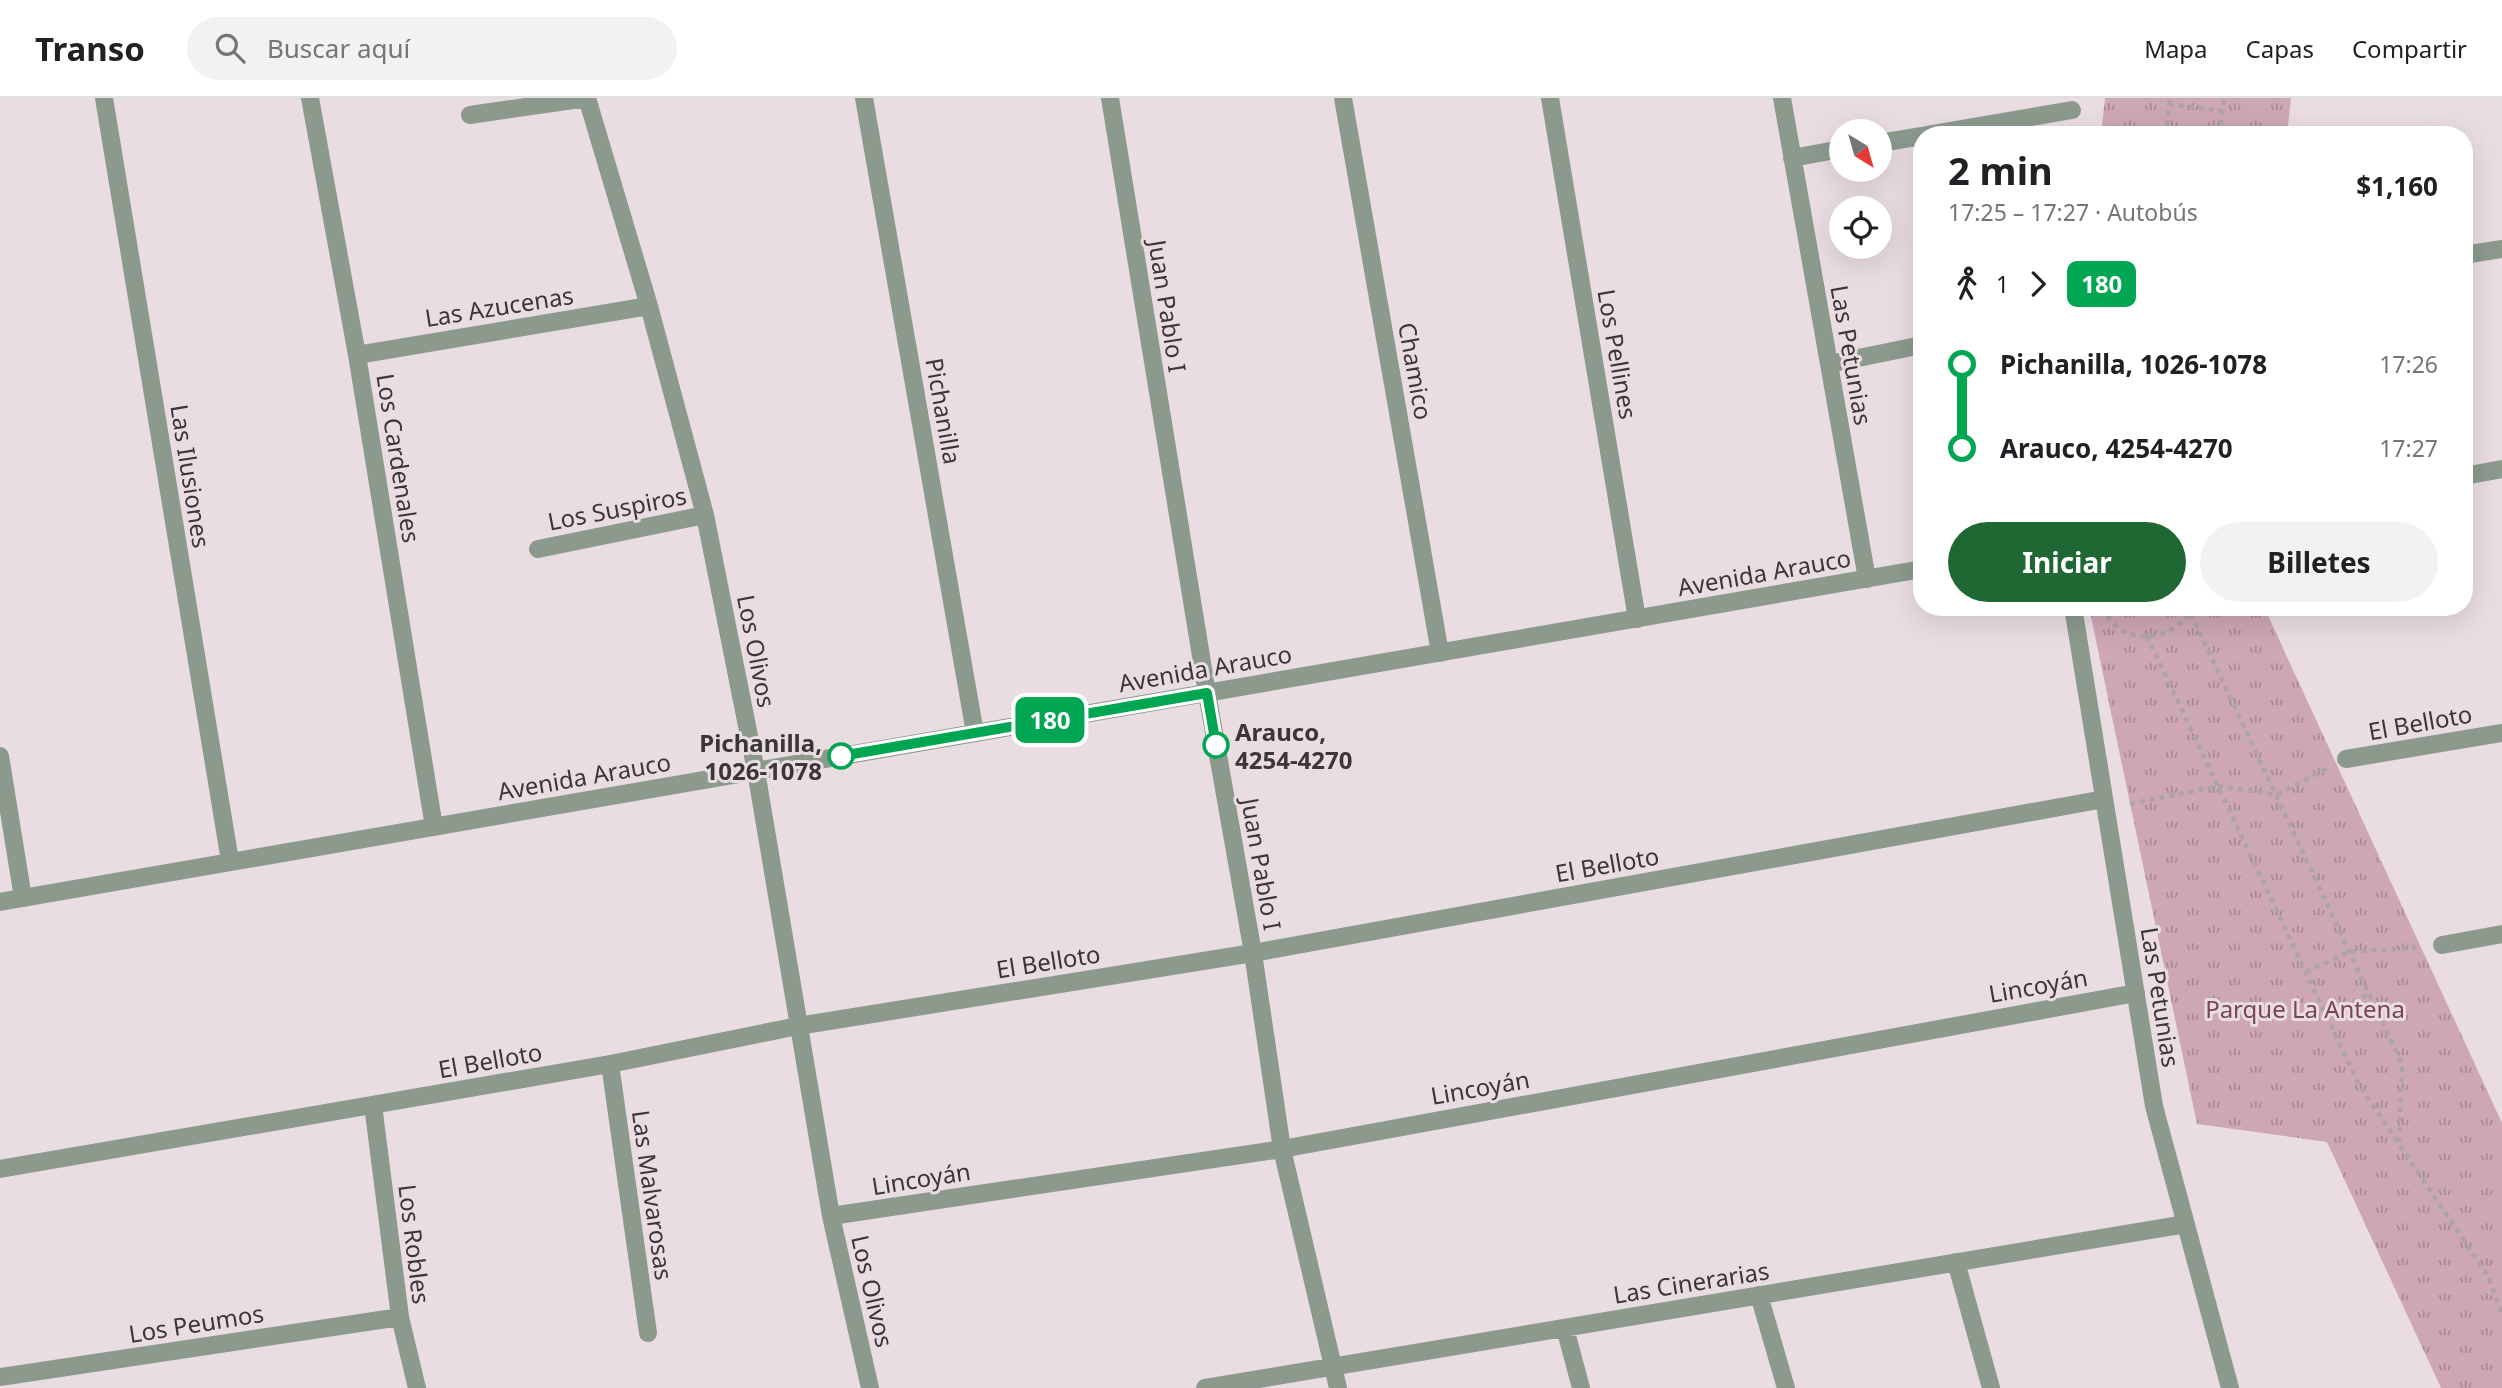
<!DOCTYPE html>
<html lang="es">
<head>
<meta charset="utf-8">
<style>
	:root { --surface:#fff; --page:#f2f2f2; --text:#202124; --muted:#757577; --line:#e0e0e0; --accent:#1f6733 }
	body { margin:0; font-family:"Noto Sans",sans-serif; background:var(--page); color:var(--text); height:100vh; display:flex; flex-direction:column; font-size:26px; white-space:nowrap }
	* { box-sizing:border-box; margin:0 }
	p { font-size:23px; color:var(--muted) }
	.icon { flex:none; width:38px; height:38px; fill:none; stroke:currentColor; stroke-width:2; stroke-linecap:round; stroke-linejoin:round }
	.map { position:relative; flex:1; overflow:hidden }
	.drawer { position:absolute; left:1913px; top:28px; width:560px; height:490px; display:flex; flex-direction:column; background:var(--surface); border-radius:28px; box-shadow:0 7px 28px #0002 }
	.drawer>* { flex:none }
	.badge { padding:0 14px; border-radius:10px; font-size:24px; line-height:46px }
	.needle { width:46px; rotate:143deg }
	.buttons { position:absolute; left:1829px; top:21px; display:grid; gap:14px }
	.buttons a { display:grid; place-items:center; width:63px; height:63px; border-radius:50%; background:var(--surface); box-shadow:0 7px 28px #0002; font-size:35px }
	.map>.badge { position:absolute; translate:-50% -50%; box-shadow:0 0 0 4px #fff }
	.legs { display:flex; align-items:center; gap:10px; height:77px; padding:0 35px; font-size:23px }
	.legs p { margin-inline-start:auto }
	.summary { display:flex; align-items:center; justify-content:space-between; height:119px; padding:0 35px }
	h1 { font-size:38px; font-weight:700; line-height:52px }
	.cta { display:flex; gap:14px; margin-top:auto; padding:14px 35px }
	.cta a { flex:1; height:80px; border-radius:42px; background:var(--accent); color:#fff; font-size:28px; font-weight:700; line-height:80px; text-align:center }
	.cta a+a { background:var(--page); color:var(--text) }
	ul { padding:0 35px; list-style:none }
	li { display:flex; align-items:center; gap:24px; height:84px; font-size:26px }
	li i { display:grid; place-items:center; width:10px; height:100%; margin:0 9px; background:currentColor }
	li i::after { content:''; width:18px; height:18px; margin:-9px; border:5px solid; border-radius:50%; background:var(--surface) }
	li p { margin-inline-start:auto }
	li:first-child i { background:linear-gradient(#0000 50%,currentColor 0) }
	li:last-child i { background:linear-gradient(currentColor 50%,#0000 0) }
	header { display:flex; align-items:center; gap:42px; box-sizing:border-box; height:98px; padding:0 35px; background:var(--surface); border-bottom:2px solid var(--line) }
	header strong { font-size:33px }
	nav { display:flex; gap:38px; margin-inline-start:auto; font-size:24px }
	.search { width:490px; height:63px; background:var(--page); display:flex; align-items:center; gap:18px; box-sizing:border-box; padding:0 24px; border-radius:38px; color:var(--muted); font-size:26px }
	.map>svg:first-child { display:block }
</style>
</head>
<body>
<header>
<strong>Transo</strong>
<div class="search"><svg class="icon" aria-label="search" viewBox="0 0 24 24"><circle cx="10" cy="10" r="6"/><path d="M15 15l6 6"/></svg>Buscar aquí</div>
<nav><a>Mapa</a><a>Capas</a><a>Compartir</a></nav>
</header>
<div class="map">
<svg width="2502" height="1290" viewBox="0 0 2502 1290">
	<defs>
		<pattern id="grass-tufts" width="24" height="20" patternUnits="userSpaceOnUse" patternTransform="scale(1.75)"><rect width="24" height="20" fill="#cea7b6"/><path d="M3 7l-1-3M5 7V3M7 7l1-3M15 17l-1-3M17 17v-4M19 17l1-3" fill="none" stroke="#a88995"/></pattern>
	</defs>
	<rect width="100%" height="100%" fill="#eadde2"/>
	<!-- grass -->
	<path fill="url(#grass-tufts)" d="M2105,0H2291L2287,37H2101Z
		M2089,509H2264L2502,1025V1290H2441L2327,1044L2197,1026Z"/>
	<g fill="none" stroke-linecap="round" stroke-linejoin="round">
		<!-- path -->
		<path stroke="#aea3a7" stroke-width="4.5" stroke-dasharray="5 5" stroke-linecap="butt" d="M2169,6L2222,13
			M2166,37L2170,0
			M2220,37L2224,0
			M2103,509C2105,514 2108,520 2112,524C2138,551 2177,537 2195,509
			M2191,516L2402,966L2399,1045
			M2147,538L2359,987L2488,1178L2502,1216
			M2130,706L2218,688L2276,697L2326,671
			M2306,874L2349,854L2421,849
			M2326,917L2369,896"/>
		<!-- minor -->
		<path stroke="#8c9a8e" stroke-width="18" d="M104,0L230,763
			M310,0L357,257L434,729
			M587,0L649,208L705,417L756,673L831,1118L870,1290
			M864,0L975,635
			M1110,0L1207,595L1253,855L1282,1051L1338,1290
			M1343,0L1440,555
			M1550,0L1637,521
			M1782,0L1867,481
			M470,17L587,0
			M1926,37L2072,12
			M1880,45L1922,38
			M1792,60L1841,51
			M2464,157L2502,151
			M357,257L649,208
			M1829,266L1922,247
			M2464,378L2502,371
			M538,451L705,417
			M2073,509L2154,1008L2230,1290
			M0,658L23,800
			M2346,661L2502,635
			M0,804L1922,471
			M2442,847L2502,836
			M610,966L648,1235
			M373,1007L400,1219L417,1290
			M0,1071L610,966L798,928L1253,855L2104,701
			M831,1118L1282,1051L2136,895
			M1956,1164L1991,1290
			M1759,1197L1786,1290
			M1565,1230L1581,1290
			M0,1279L400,1219
			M1205,1290L2186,1126"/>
	</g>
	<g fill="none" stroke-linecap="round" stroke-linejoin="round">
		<defs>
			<path id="line-1" d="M841,658L1207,595L1216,647"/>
		</defs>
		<!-- line-1 casing -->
		<use href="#line-1" stroke="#fff" stroke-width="16"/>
		<!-- line-1 -->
		<use href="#line-1" stroke="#00a651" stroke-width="10"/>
	</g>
	<!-- markers -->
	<g fill="#fff" stroke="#00a651" stroke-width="3.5">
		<circle cx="1216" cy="647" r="12"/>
		<circle cx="841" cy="658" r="12"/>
	</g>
	<g text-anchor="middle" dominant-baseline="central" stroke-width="6" stroke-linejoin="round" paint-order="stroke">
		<!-- street labels -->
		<g font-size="24" fill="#3b3638" stroke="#eadde2">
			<text transform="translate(499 208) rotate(-9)">Las Azucenas</text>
			<text transform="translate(1168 208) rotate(81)">Juan Pablo I</text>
			<text transform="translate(1618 256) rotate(80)">Los Pellines</text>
			<text transform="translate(1852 257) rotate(80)">Las Petunias</text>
			<text transform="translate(1416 273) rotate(80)">Chamico</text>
			<text transform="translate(944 313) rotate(80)">Pichanilla</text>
			<text transform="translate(399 360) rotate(81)">Los Cardenales</text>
			<text transform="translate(191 378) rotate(81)">Las Ilusiones</text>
			<text transform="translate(617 410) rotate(-11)">Los Suspiros</text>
			<text transform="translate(1764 474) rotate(-10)">Avenida Arauco</text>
			<text transform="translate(757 553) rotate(79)">Los Olivos</text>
			<text transform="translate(1205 570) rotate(-10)">Avenida Arauco</text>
			<text transform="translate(2420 624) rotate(-10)">El Belloto</text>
			<text transform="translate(584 678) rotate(-10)">Avenida Arauco</text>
			<text transform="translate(1262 766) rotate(80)">Juan Pablo I</text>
			<text transform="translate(1607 766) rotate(-10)">El Belloto</text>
			<text transform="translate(1048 863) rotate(-9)">El Belloto</text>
			<text transform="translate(2038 887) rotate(-10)">Lincoyán</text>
			<text transform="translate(2161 899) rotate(81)">Las Petunias</text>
			<text transform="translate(490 962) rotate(-10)">El Belloto</text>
			<text transform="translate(1480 989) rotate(-10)">Lincoyán</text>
			<text transform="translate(921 1080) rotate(-9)">Lincoyán</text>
			<text transform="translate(653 1097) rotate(82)">Las Malvarosas</text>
			<text transform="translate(415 1146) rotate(83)">Los Robles</text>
			<text transform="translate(1691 1184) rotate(-9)">Las Cinerarias</text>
			<text transform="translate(873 1193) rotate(77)">Los Olivos</text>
			<text transform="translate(196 1225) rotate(-9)">Los Peumos</text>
		</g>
		<!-- stop labels -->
		<g font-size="24" font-weight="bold" fill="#3b3638" stroke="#eadde2" text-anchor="start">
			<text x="1235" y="633">Arauco,<tspan x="1235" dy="28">4254-4270</tspan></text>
			<text x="822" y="644" text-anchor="end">Pichanilla,<tspan x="822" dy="28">1026-1078</tspan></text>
		</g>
		<!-- park labels -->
		<g font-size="24" fill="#7a435a" stroke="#eadde2">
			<text x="2305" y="910">Parque La Antena</text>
		</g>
	</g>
</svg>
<div class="buttons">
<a><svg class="needle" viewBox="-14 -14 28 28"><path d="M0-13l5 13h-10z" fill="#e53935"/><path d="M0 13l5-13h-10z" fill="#757577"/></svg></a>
<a><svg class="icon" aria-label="locate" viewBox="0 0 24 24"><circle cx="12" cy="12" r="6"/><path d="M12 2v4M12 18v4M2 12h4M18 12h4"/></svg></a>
</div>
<b class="badge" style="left:1050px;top:622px;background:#00a651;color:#fff">180</b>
<section class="drawer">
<div class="summary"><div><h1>2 min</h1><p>17:25 – 17:27 · Autobús</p></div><b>$1,160</b></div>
<div class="legs"><svg class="icon" aria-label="walk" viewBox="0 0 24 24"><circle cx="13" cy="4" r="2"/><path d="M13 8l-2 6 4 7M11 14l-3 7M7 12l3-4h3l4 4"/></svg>1<svg class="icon" aria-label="forward" viewBox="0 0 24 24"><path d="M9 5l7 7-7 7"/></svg><b class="badge" style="background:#00a651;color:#fff">180</b></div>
<ul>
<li><i style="color:#00a651"></i><b>Pichanilla, 1026-1078</b><p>17:26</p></li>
<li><i style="color:#00a651"></i><b>Arauco, 4254-4270</b><p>17:27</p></li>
</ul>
<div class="cta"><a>Iniciar</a><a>Billetes</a></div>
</section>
</div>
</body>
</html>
